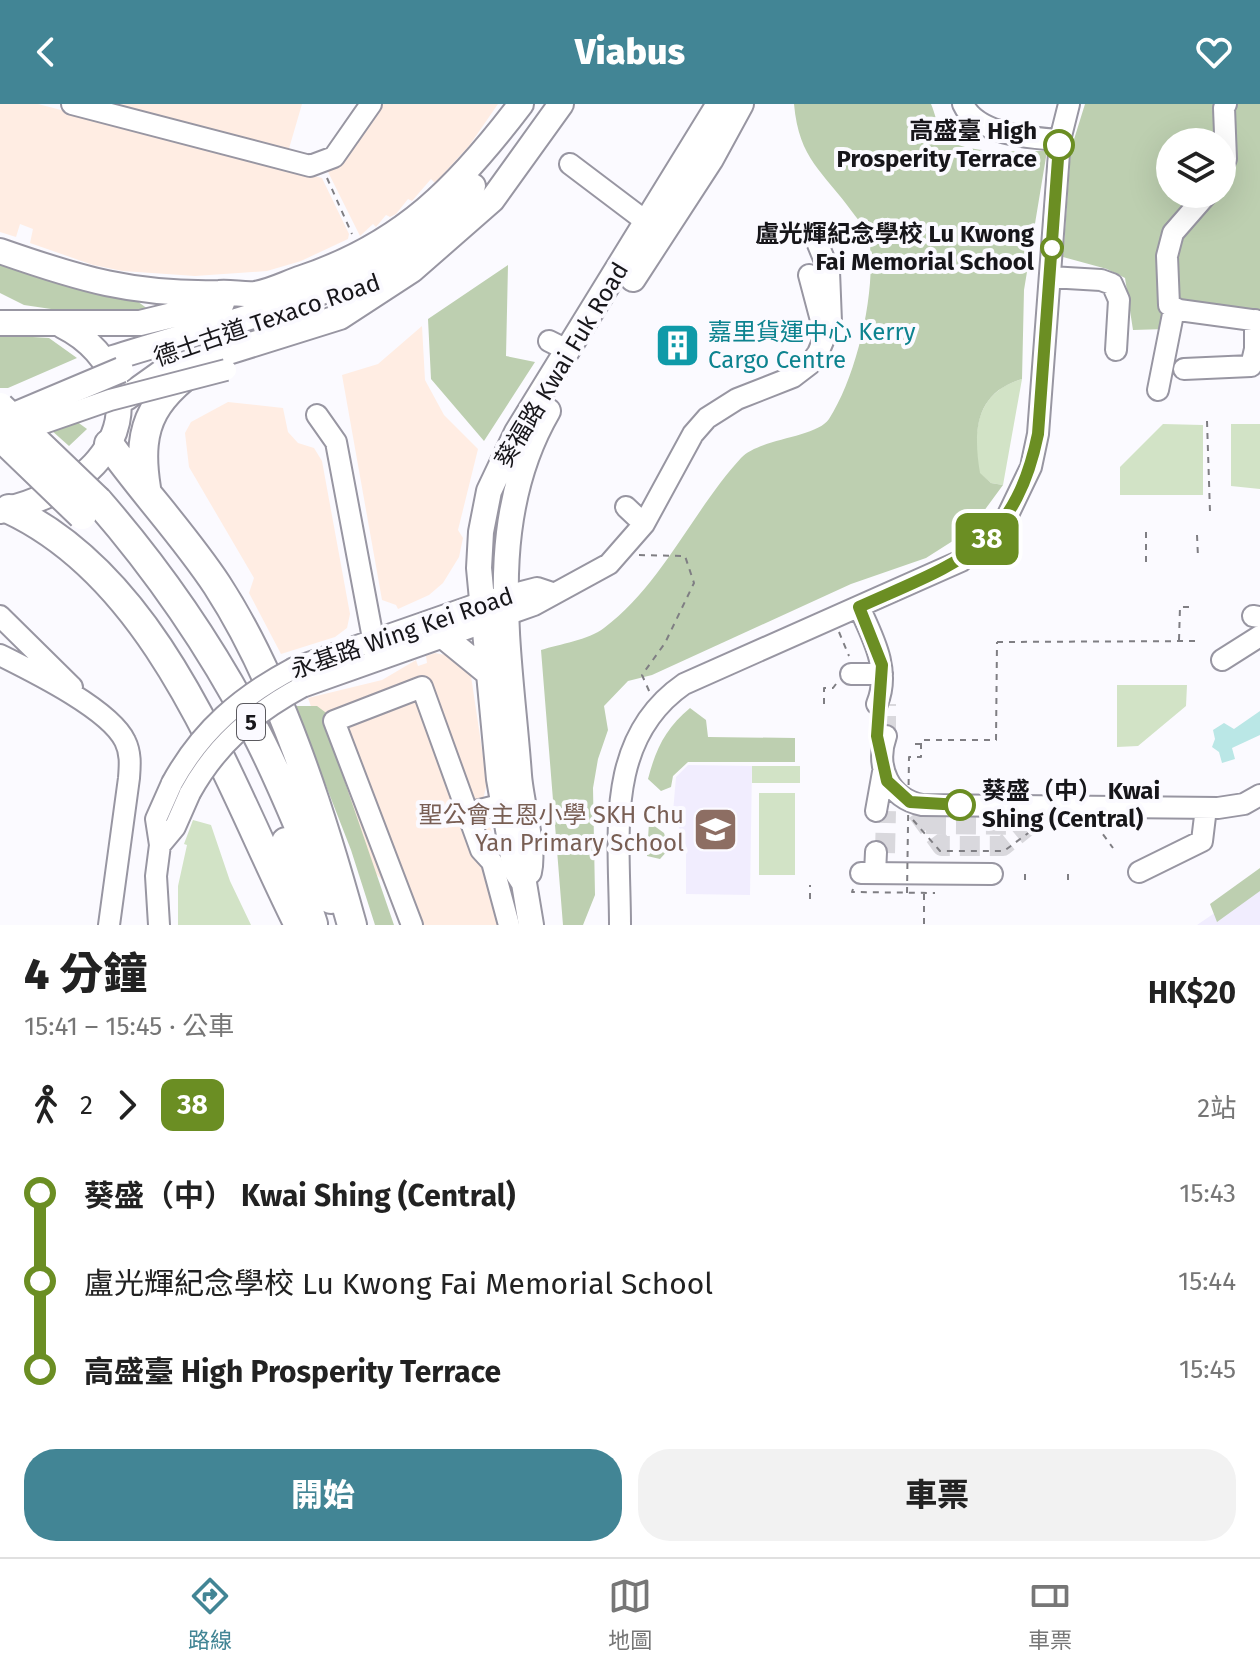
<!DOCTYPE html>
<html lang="zh-TW">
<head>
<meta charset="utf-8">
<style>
	:root { --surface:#fff; --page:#f2f2f2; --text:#222; --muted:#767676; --line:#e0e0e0; --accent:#428595 }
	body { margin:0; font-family:"Fira Sans","Noto Sans TC",sans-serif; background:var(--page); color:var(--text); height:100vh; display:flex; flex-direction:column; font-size:30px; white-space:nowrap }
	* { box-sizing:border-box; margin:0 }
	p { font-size:26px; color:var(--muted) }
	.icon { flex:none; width:44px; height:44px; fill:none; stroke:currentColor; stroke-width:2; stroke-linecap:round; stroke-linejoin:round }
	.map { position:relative; height:821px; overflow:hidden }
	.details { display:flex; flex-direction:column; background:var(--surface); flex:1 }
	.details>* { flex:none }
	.badge { padding:0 16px; border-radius:12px; font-size:28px; line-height:52px }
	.buttons { position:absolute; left:1156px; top:24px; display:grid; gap:16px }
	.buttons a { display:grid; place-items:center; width:80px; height:80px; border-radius:50%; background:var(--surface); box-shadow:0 8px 32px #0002; font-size:40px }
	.map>.badge { position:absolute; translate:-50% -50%; box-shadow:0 0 0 4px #fff }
	.legs { display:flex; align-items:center; gap:12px; height:88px; padding:0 24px; font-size:26px }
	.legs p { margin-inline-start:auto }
	.headline { display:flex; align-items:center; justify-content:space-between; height:136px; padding:0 24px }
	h1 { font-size:44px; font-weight:800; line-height:60px }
	.primary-button { display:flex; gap:16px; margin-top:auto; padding:16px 24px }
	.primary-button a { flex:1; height:92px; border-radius:32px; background:var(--accent); color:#fff; font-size:32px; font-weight:800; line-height:92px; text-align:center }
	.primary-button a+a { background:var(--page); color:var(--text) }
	ul { padding:0 24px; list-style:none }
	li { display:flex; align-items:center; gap:28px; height:88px; font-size:30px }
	li i { display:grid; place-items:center; width:12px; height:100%; margin:0 10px; background:currentColor }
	li i::after { content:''; width:20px; height:20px; margin:-10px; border:6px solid; border-radius:50%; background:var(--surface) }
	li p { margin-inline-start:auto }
	li:first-child i { background:linear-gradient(#0000 50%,currentColor 0) }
	li:last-child i { background:linear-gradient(currentColor 50%,#0000 0) }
	header { display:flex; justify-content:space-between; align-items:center; height:104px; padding:0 24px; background:var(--accent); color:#fff; font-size:36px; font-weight:800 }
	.dock { display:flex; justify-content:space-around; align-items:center; height:112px; border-top:2px solid var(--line); background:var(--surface); font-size:22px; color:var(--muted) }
	.dock a { display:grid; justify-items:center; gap:4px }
	.dock .on { color:var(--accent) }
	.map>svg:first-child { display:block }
</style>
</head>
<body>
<header><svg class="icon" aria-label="back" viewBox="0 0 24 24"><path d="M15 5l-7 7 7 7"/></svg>Viabus<svg class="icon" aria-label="heart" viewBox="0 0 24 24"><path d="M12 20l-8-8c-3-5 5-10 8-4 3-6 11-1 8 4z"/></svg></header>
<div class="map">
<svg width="1260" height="821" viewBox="0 0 1260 821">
	<rect width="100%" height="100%" fill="#fbfaff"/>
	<!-- built -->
	<path fill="#f1edfe" d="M688,661L752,662L750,791L686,790V742L673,708L676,673Z
		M1260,778V821H1197Z"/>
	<!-- industrial -->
	<path fill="#ffede3" d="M0,0H38L322,74L349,130L348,135L301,157L267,167L195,172L123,167L93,161L30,139L33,125L20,120L16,133L0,128Z
		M104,0H302L288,48Z
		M377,0H498L469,42L435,79L431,75L412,97L408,95L396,110L390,113L386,111L376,123L373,120L360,132L328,68L367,22Z
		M422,222L425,276L444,311L478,345L458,426L463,434L459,453L443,479L429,491L398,505L396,501L382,496L342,271L378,260Z
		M228,298L283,304L288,328L298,339L314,344L322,357L350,510L347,524L335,533L281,550L249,489L254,474L189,363L185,329L191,318Z
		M435,549L451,552L466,563L471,572L487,679L483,696L517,821H402L387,781L370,764L308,594L382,576L416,556L418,562L427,559L426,552Z"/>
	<!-- green -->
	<path fill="#d2e3c6" d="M1022,275L1003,381L991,379L979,369C973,327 975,289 1022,275Z
		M1163,320L1203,321V391H1120V363Z
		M1231,320H1260V385L1231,382Z
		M1117,581H1187L1186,602L1138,642L1117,643Z
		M752,662H800V679H752Z
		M759,689H795V771H759Z
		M193,716L211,721L230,777L251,821H178V782L187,741L184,740Z"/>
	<!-- forest -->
	<path fill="#bdcfb0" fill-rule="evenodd" d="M794,0H931C935,9 937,22 943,30C958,53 1022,46 1047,47L1024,186L1022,275C975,289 973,327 980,369L991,379L1003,381L970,426L926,454L851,480L652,571L628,577L604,602L608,626L598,655L593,684L595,791L583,821H563L541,546C560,540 588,536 604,524C660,483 694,405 741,354C760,334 816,334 829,315C857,272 877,186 869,134C868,126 858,116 853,109C823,67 799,56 794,0Z
		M1085,0H1260V210L1171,195L1166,225L1133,226L1125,174L1107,165L1063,153L1071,45ZM1170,38H1222V90H1170Z
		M0,160L137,197L152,208L112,214L24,201L0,189Z
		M508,161L506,252L535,258L484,337L431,275L428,215Z
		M0,231L49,234L77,254L8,284H0Z
		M76,317L87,325L69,342L51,326Z
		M295,602H317L329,611L327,626L394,821H375L351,746Z
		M690,604L706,616L708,633L795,634V658H688L673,672L671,683L661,687L648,675C656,644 666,624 690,604Z
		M649,718L664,729L669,745L660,755L647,752Z
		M1260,764V787L1217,818L1210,800Z"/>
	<!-- water -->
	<path fill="#bae7e6" d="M1260,607V631L1232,644L1235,655L1222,659L1219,648L1212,643L1215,635L1213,626L1224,619L1234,625Z"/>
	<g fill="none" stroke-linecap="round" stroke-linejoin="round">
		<!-- minor-tunnel -->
		<path stroke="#d9d8dd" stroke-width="20" stroke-dasharray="20 10" stroke-linecap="butt" d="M886,632V600
			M917,708L942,742H1003L1039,713
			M926,720L1029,721
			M885,749L886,707"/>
		<defs>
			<path id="minor" d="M72,0L310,62L334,53L371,0
				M963,0C977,31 1031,34 1060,36
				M570,60L648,119
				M1222,64L1226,55L1224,4L1226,0
				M1207,90L1173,129L1167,152L1169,201L1179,206L1260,217
				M809,171L823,224
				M1050,173L1101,176L1112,180L1119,196L1116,246
				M549,237L569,247
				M1184,265L1251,262L1255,245V216
				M1158,286L1174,205
				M317,311L336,338L375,545
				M626,403L644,420
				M859,503C873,534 891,566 877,600
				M0,512L72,583
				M1253,512L1260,513
				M0,551C32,567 110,605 125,637C131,649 130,661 129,674L109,821
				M1222,556L1260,532
				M294,564L483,498L537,484L552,489
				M851,570H882
				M302,583L534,501L609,460L644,420L693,330L707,314L737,295L793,273L810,260L818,249L831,218L829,167L817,138
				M886,632C875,663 889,694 922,701L1218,704L1244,700L1260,691
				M876,707L883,668
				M468,709L504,700
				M160,741L175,723L190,689
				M1139,768L1202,737L1206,704
				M861,769L992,770
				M875,769L876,748
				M159,821L156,772L160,741L156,715L172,679
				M412,821L334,617L422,583L481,746L492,758L509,821
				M620,821C620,734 603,636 684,580L961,457L1005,417L1031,363L1038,330L1060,36L1069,0"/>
			<path id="major" d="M0,147C80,175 133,191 219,189C231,188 244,191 255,190C270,188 287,179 302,174C403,140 458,83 521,0
				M633,175L711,55L741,0
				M0,219H140L222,199
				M113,254C200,226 326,198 401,148C428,129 451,106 473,82
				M126,294L161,269L340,213L412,166L492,96L561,0
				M0,407C32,400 77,382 98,356C139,307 115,248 63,222
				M443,532L487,568
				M529,768C535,743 521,699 519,671C510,547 483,419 548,307
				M531,821L524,779L515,765L499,675L479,464L481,428L489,387L517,328L719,0"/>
			<path id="highway" d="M109,340C143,388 184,431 217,481C280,578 321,709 352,821
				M146,384C135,316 156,292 210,253
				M98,397C159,467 210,541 253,623C283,678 304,739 331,795
				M9,405C163,477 227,678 299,821
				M286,738L313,820"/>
		</defs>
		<!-- minor casing -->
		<use href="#minor" stroke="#9896a2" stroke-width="24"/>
		<!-- major casing -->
		<use href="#major" stroke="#9896a2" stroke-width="28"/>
		<!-- highway casing -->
		<use href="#highway" stroke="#9896a2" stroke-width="32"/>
		<!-- path -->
		<path stroke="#7f7e83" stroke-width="2" stroke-dasharray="6 6" stroke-linecap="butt" d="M327,74L352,130
			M1207,317L1210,408
			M1146,428V458
			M1197,431L1198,453
			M639,451L685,452L694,479L665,539L642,571L650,589
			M839,528L849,552
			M1179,536L1180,503H1191
			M997,538L1199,537
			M824,600V584H833L836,580
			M915,640H921
			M913,716L940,747H1004L1039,721
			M1107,720L1102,729L1113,744
			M1025,770V782
			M1068,770V782
			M853,785L852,788L935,789
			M924,790V821
			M810,795V781"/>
		<!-- minor -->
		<use href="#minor" stroke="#fff" stroke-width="20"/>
		<!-- major -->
		<use href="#major" stroke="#fff" stroke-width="24"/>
		<!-- highway -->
		<use href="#highway" stroke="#fff" stroke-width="28"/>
		<defs>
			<path id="minor-bridge" d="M12,330L110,296L226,266
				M172,679C201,626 241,592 294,564
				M190,689C217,640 254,609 302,583"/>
			<path id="major-bridge" d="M0,317L121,266"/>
			<path id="highway-bridge" d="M0,303L98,397
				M0,332L82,411"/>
		</defs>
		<!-- minor-bridge casing -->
		<use href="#minor-bridge" stroke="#9896a2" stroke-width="24" stroke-linecap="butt"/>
		<!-- major-bridge casing -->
		<use href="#major-bridge" stroke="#9896a2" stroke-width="28" stroke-linecap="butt"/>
		<!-- highway-bridge casing -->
		<use href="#highway-bridge" stroke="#9896a2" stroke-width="32" stroke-linecap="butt"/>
		<!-- path-bridge -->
		<path stroke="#7f7e83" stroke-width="2" stroke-dasharray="6 6" stroke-linecap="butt" d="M907,789L909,653H921V636H996L997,538"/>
		<!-- minor-bridge -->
		<use href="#minor-bridge" stroke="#fff" stroke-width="20"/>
		<!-- major-bridge -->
		<use href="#major-bridge" stroke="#fff" stroke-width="24"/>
		<!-- highway-bridge -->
		<use href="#highway-bridge" stroke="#fff" stroke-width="28"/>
	</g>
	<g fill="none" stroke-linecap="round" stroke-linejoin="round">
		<defs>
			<path id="line-1" d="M960,701L910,698L887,677L877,632L882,561L859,503C956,459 1014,446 1038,330L1059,41"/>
		</defs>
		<!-- line-1 casing -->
		<use href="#line-1" stroke="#fff" stroke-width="18"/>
		<!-- line-1 -->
		<use href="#line-1" stroke="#6b8e23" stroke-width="12"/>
	</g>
	<!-- icons -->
	<defs>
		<symbol id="building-square" viewBox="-11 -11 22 22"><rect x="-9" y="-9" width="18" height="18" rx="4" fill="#0f9aa8" stroke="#fbfaff"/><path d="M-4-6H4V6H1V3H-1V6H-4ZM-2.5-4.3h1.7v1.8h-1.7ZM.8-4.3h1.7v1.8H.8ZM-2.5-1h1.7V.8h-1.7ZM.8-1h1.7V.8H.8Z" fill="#fff"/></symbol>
		<symbol id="school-square" viewBox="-11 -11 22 22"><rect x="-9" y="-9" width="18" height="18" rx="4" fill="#8d6e63" stroke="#fbfaff"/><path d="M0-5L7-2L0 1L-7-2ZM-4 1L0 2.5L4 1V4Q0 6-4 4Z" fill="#fff"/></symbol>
	</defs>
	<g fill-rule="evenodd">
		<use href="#building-square" x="652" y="216" width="51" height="51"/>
		<use href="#school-square" x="690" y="700" width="51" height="51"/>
	</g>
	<!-- markers -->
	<g fill="#fff" stroke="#6b8e23" stroke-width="4">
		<circle cx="1059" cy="41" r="14"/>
		<circle cx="1052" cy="144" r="10"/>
		<circle cx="960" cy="701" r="14"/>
	</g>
	<g text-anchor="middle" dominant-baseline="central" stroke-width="8" stroke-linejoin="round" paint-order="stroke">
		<!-- shield labels -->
		<rect fill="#fbfaff" stroke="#5b5a5f" stroke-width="2" x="237" y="600" width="28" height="36" rx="6"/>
		<g font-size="22" font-weight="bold" fill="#17161a">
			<text x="251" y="618">5</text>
		</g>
		<!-- stop labels -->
		<g font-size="24" font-weight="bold" fill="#17161a" stroke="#fbfaff" text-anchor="end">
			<text x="1037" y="27">高盛臺 High<tspan x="1037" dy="28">Prosperity Terrace</tspan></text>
			<text x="1034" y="130">盧光輝紀念學校 Lu Kwong<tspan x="1034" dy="28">Fai Memorial School</tspan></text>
			<text x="982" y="687" text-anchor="start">葵盛（中） Kwai<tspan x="982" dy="28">Shing (Central)</tspan></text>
		</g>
		<!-- street labels -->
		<g font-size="24" fill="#17161a" stroke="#fbfaff">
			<text transform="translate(267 216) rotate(-19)">德士古道 Texaco Road</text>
			<text transform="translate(562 261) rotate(-59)">葵福路 Kwai Fuk Road</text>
			<text transform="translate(402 529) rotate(-19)">永基路 Wing Kei Road</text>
		</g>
		<!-- culture labels -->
		<g font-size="24" fill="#0d838f" stroke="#fbfaff" text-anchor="start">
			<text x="708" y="228">嘉里貨運中心 Kerry<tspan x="708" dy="28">Cargo Centre</tspan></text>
		</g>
		<!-- education labels -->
		<g font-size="24" fill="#785e54" stroke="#fbfaff" text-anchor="end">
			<text x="684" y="711">聖公會主恩小學 SKH Chu<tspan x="684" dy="28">Yan Primary School</tspan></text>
		</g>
	</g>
</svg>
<div class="buttons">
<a><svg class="icon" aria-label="layers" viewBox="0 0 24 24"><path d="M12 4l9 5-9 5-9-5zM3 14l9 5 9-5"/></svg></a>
</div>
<b class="badge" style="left:987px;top:435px;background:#6b8e23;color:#fff">38</b>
</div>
<section class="details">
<div class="headline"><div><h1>4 分鐘</h1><p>15:41 – 15:45 · 公車</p></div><b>HK$20</b></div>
<div class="legs"><svg class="icon" aria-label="walk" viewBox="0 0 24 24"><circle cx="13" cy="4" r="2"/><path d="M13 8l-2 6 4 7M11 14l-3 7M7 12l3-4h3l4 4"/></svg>2<svg class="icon" aria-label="forward" viewBox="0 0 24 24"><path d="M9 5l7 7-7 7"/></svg><b class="badge" style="background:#6b8e23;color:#fff">38</b><p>2站</p></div>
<ul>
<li><i style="color:#6b8e23"></i><b>葵盛（中） Kwai Shing (Central)</b><p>15:43</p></li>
<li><i style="color:#6b8e23"></i><span>盧光輝紀念學校 Lu Kwong Fai Memorial School</span><p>15:44</p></li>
<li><i style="color:#6b8e23"></i><b>高盛臺 High Prosperity Terrace</b><p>15:45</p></li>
</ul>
<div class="primary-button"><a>開始</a><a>車票</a></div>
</section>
<nav class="dock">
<a class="on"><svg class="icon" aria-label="directions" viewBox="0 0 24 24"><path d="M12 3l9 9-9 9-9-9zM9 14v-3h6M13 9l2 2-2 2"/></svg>路線</a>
<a><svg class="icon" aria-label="map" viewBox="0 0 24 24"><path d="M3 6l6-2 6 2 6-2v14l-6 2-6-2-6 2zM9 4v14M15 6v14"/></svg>地圖</a>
<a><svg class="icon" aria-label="tickets" viewBox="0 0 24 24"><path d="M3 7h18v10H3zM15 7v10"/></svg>車票</a>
</nav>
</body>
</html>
